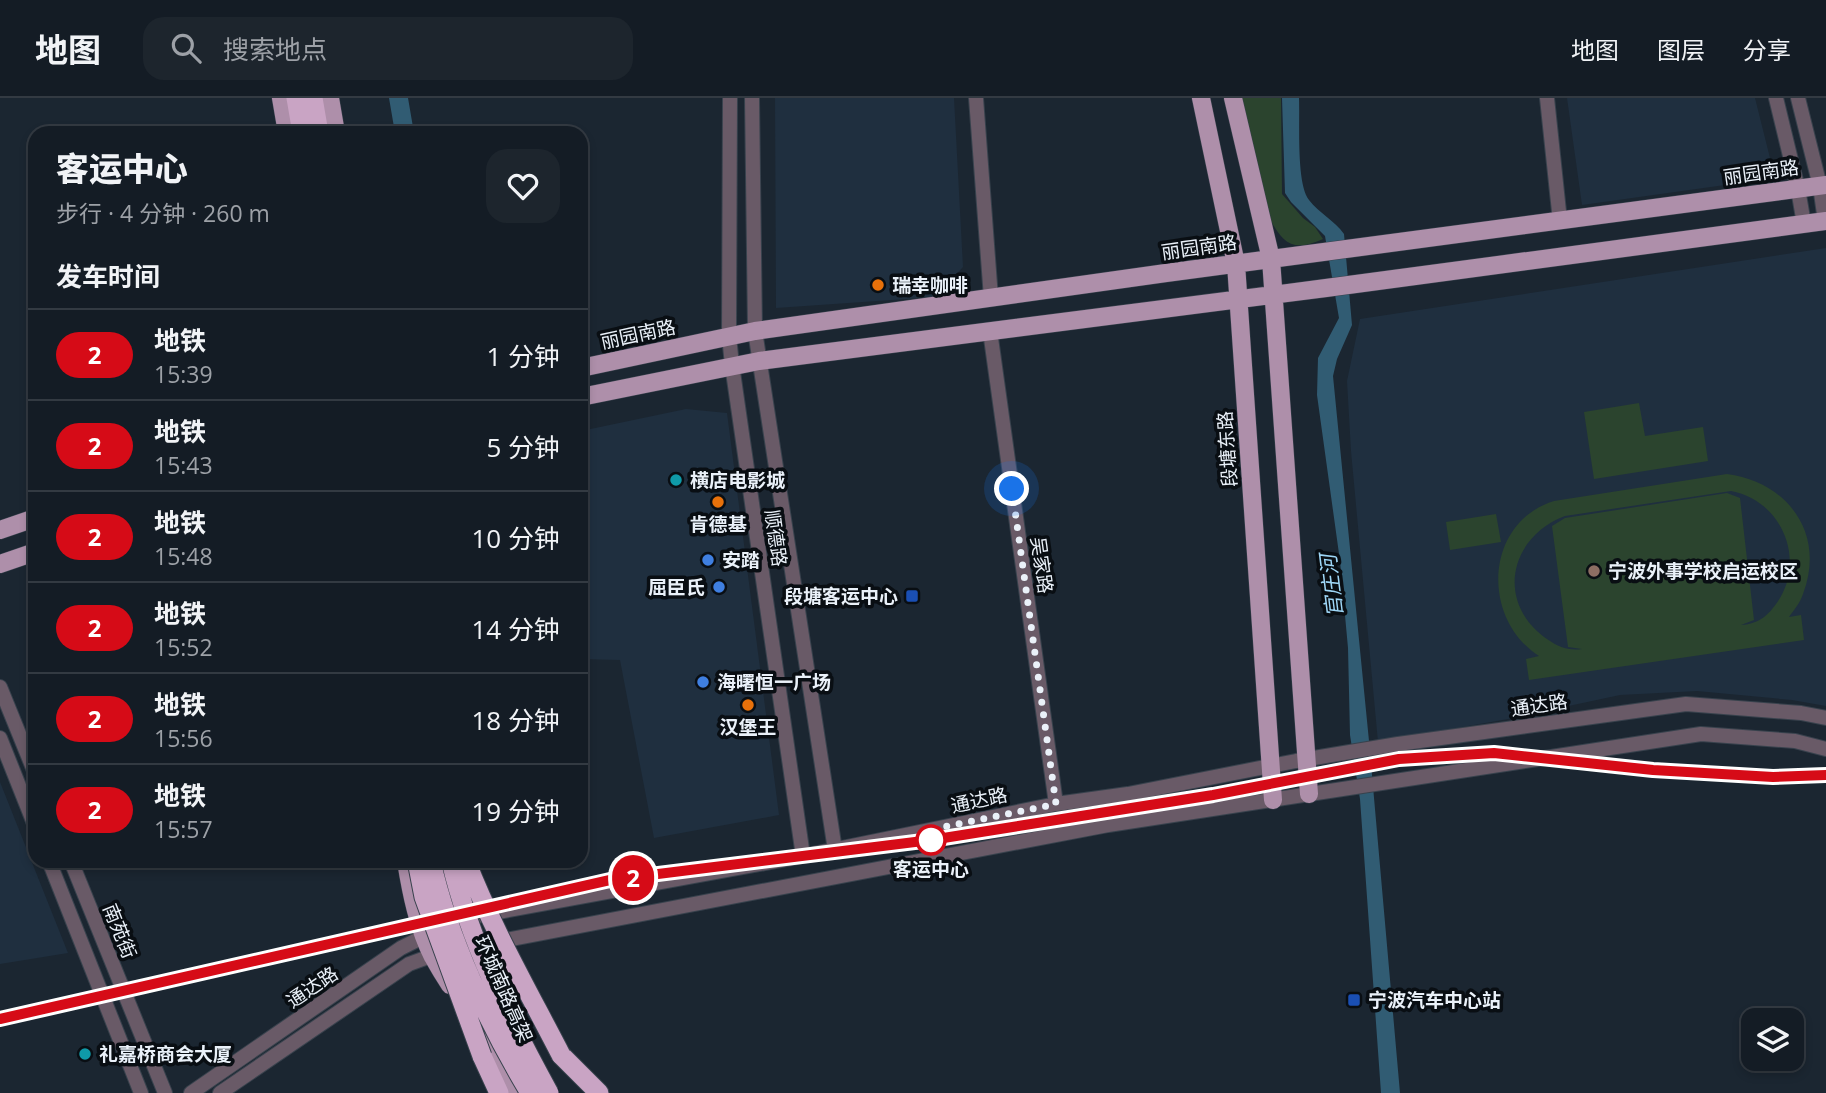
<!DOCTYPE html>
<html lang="zh">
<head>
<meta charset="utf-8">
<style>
	:root { --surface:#141c25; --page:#1d252d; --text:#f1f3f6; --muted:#9da1a7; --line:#333a42 }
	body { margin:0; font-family:"Open Sans","Noto Sans SC",sans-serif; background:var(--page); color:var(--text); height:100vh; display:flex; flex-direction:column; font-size:26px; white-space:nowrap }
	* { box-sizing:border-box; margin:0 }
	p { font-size:23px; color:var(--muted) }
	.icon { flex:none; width:38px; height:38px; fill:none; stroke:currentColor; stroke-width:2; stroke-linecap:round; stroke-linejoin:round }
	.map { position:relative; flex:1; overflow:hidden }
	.drawer { position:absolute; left:28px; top:28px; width:560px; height:742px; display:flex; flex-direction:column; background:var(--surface); border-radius:21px; box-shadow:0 4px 10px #0003,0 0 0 2px var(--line) }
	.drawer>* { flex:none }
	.badge { padding:0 14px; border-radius:23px; font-size:24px; line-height:46px }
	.controls { position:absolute; left:1741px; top:910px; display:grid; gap:14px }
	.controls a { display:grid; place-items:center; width:63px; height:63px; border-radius:14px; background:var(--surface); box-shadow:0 4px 10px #0003,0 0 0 2px var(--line); font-size:35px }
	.you { position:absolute; width:35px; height:35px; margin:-18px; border:5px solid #fff; border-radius:50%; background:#1a73e8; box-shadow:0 0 0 10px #1a73e833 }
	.map>.badge { position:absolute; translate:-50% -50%; box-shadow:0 0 0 4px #fff }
	h2 { padding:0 28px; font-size:26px; line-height:63px }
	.round { display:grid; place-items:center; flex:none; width:74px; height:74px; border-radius:21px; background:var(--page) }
	.headline { display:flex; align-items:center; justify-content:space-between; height:119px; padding:0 28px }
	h1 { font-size:33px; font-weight:800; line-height:52px }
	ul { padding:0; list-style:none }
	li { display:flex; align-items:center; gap:21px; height:91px; padding:0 28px; border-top:2px solid var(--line) }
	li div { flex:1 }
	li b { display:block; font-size:26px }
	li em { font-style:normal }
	li .badge { min-width:77px; font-weight:700; text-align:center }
	header { display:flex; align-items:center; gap:42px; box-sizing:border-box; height:98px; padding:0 35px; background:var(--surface); border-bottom:2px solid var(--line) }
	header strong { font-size:33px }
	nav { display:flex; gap:38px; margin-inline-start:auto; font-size:24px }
	.search { width:490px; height:63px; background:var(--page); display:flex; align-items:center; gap:18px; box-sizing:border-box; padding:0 24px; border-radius:21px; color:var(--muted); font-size:26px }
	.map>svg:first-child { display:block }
</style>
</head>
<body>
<header>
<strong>地图</strong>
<div class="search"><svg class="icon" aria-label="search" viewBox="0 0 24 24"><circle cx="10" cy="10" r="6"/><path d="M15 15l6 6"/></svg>搜索地点</div>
<nav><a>地图</a><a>图层</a><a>分享</a></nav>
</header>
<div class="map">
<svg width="1826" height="995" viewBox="0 0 1826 995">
	<rect width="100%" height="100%" fill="#1b2631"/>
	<!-- built -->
	<path fill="#1f2f3f" d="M775,0H954L963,169L935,199L776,210Z
		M1567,0H1755L1775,80L1582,107Z
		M1826,150V608L1792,602L1697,593L1620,597L1508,621L1378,644L1351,353L1347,283L1360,221Z
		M686,311L727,315L779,717L654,740L620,562L581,561V333Z
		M0,684L68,855L0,866Z"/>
	<!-- green -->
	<path fill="#2b442e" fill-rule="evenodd" d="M1240,0H1281L1282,96L1303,120L1315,129L1323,141C1294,154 1283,147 1269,119Z
		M1639,305L1645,338L1703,329L1708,363L1594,381L1584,314Z
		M1727,376C1788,384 1826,436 1803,496C1800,505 1794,512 1789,519L1801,517L1804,542L1529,582L1526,561L1539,558C1481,521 1484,425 1554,403ZM1731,393C1780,402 1805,458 1780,500C1770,516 1760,526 1741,527L1754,522L1740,400L1727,395L1565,420L1552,428L1568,549L1582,551C1569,553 1558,549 1547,541C1495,505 1509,439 1565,418Z
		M1496,416L1501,444L1450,452L1446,424Z"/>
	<!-- water -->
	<path fill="#315c73" d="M389,0H408L414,35H395Z
		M1282,0H1299C1300,23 1296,86 1309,102C1319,115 1335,123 1344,136L1352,227L1337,261L1333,278L1369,643L1400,995H1381L1360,701L1350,637L1348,550L1340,463L1317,297L1318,260L1339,220L1325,138L1291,104L1285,95Z"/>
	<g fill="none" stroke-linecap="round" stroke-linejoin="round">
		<defs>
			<path id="minor" d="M730,0L729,238L732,267L803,758
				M752,0L755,233L835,752
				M976,0L991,200
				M1547,0L1560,123
				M1776,0L1798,91L1804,126
				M1798,0L1820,88L1825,123
				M990,233L1056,706
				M0,589L35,675
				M0,640L35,728
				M49,763L141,995
				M71,763L165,995
				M460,824L476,818L803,758L1056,706L1128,696L1296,663L1398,646L1686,606L1801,615L1826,620
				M469,849L1108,727L1701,636L1795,643L1826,651
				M191,995L401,850L431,835
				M220,995L409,866L439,855"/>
			<path id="major" d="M281,0L287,35
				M330,0L336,35
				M1201,0L1236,166L1273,702
				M1233,0L1271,161L1309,696
				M581,270L755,233L1166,175L1826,87
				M581,299L759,263L1326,190L1826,123
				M0,432L35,420
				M0,466L35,454
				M406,763C411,794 418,830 433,859C438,868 444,878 450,887
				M481,938L515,995"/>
			<path id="highway" d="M296,0L302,35
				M313,0L319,35
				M561,957L599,995
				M482,958L499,995"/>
		</defs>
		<!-- minor casing -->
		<use href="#minor" stroke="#38424d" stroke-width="16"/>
		<!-- major casing -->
		<use href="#major" stroke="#38424d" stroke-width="19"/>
		<!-- highway casing -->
		<use href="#highway" stroke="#38424d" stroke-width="21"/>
		<!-- minor -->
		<use href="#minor" stroke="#695a67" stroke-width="14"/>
		<!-- major -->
		<use href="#major" stroke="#ae8faa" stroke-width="18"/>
		<!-- highway -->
		<use href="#highway" stroke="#c9a4c4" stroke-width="19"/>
		<defs>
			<path id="highway-bridge" d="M417,763L424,799L482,958
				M431,763C448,840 489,927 530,995
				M451,763C469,842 510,924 549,995
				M466,763C492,830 528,893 561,957"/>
		</defs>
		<!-- highway-bridge casing -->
		<use href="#highway-bridge" stroke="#38424d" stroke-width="21" stroke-linecap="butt"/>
		<!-- highway-bridge -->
		<use href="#highway-bridge" stroke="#c9a4c4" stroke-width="19"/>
	</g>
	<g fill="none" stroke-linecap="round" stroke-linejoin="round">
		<defs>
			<path id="line" d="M0,921L610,782L931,742L1213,697L1399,661L1494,655L1653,672L1773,679L1826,677"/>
		</defs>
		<!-- line casing -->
		<use href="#line" stroke="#fff" stroke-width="16"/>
		<!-- line -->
		<use href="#line" stroke="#d60b17" stroke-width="10"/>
		<!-- walk -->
		<path stroke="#eaf1f9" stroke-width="7" stroke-dasharray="0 12.6" d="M931,742L933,731L1056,706L1012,391"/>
	</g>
	<!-- markers -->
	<g fill="#e8710a" stroke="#090e13" stroke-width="2.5">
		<circle cx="878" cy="187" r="7"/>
		<circle cx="718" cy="404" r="7"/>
		<circle cx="748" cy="607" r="7"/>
	</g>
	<g fill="#0f9aa8" stroke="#090e13" stroke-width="2.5">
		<circle cx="676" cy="382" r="7"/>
		<circle cx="85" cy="956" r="7"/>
	</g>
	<g fill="#3f7fe0" stroke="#090e13" stroke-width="2.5">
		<circle cx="708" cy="462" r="7"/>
		<circle cx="719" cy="489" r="7"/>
		<circle cx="703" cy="584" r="7"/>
	</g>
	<circle fill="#8d6e63" stroke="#090e13" stroke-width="2.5" cx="1594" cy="473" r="7"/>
	<g fill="#1a4fb4" stroke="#090e13" stroke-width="2.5">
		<rect x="905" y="491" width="14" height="14" rx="3.5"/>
		<rect x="1347" y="895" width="14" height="14" rx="3.5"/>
	</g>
	<circle fill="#fff" stroke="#d60b17" stroke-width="3.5" cx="931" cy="742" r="14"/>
	<g text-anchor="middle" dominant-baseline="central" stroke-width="7" stroke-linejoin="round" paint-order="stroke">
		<!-- street labels -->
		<g font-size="19" fill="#eaf1f9" stroke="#090e13">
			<text transform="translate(1761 74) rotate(-8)">丽园南路</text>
			<text transform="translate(1199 149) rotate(-8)">丽园南路</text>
			<text transform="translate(638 236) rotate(-12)">丽园南路</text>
			<text transform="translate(1227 351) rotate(-94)">段塘东路</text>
			<text transform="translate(776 440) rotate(82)">顺德路</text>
			<text transform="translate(1042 467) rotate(82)">吴家路</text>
			<text transform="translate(1539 607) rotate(-8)">通达路</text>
			<text transform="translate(979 702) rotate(-12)">通达路</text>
			<text transform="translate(120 833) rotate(68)">南苑街</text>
			<text transform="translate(312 889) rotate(-34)">通达路</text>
			<text transform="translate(504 891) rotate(66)">环城南路高架</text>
		</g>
		<!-- poi labels -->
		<g font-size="19" font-weight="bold" fill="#eaf1f9" stroke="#090e13" text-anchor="start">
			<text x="892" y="187">瑞幸咖啡</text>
			<text x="690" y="382">横店电影城</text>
			<text x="718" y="426" text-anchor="middle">肯德基</text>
			<text x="722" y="462">安踏</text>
			<text x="1608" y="473">宁波外事学校启运校区</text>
			<text x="705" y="489" text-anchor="end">屈臣氏</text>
			<text x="898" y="498" text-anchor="end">段塘客运中心</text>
			<text x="717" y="584">海曙恒一广场</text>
			<text x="748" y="629" text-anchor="middle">汉堡王</text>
			<text x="1368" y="902">宁波汽车中心站</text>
			<text x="99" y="956">礼嘉桥商会大厦</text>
		</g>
		<!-- stop labels -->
		<g font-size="19" font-weight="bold" fill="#eaf1f9" stroke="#090e13">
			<text x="931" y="771">客运中心</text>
		</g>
		<!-- water labels -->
		<g font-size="21" font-style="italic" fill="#9ed6f6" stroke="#090e13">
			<text transform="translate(1331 488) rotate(-97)">官庄河</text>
		</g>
	</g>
</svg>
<div class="controls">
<a><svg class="icon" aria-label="layers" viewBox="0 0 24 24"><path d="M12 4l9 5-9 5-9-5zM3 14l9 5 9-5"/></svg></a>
</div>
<div class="you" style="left:1012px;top:391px"></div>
<b class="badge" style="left:633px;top:780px;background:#d60b17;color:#fff">2</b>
<section class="drawer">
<div class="headline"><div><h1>客运中心</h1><p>步行 · 4 分钟 · 260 m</p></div><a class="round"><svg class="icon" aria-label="heart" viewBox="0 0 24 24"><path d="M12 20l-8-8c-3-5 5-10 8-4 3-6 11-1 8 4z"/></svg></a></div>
<h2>发车时间</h2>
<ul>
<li><span class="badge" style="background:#d60b17;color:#fff">2</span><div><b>地铁</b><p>15:39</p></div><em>1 分钟</em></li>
<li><span class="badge" style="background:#d60b17;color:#fff">2</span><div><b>地铁</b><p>15:43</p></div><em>5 分钟</em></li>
<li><span class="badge" style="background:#d60b17;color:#fff">2</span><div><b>地铁</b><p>15:48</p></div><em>10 分钟</em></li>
<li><span class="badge" style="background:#d60b17;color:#fff">2</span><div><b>地铁</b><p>15:52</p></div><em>14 分钟</em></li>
<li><span class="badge" style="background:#d60b17;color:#fff">2</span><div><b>地铁</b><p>15:56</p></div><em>18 分钟</em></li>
<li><span class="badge" style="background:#d60b17;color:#fff">2</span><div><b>地铁</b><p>15:57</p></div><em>19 分钟</em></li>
</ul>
</section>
</div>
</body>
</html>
